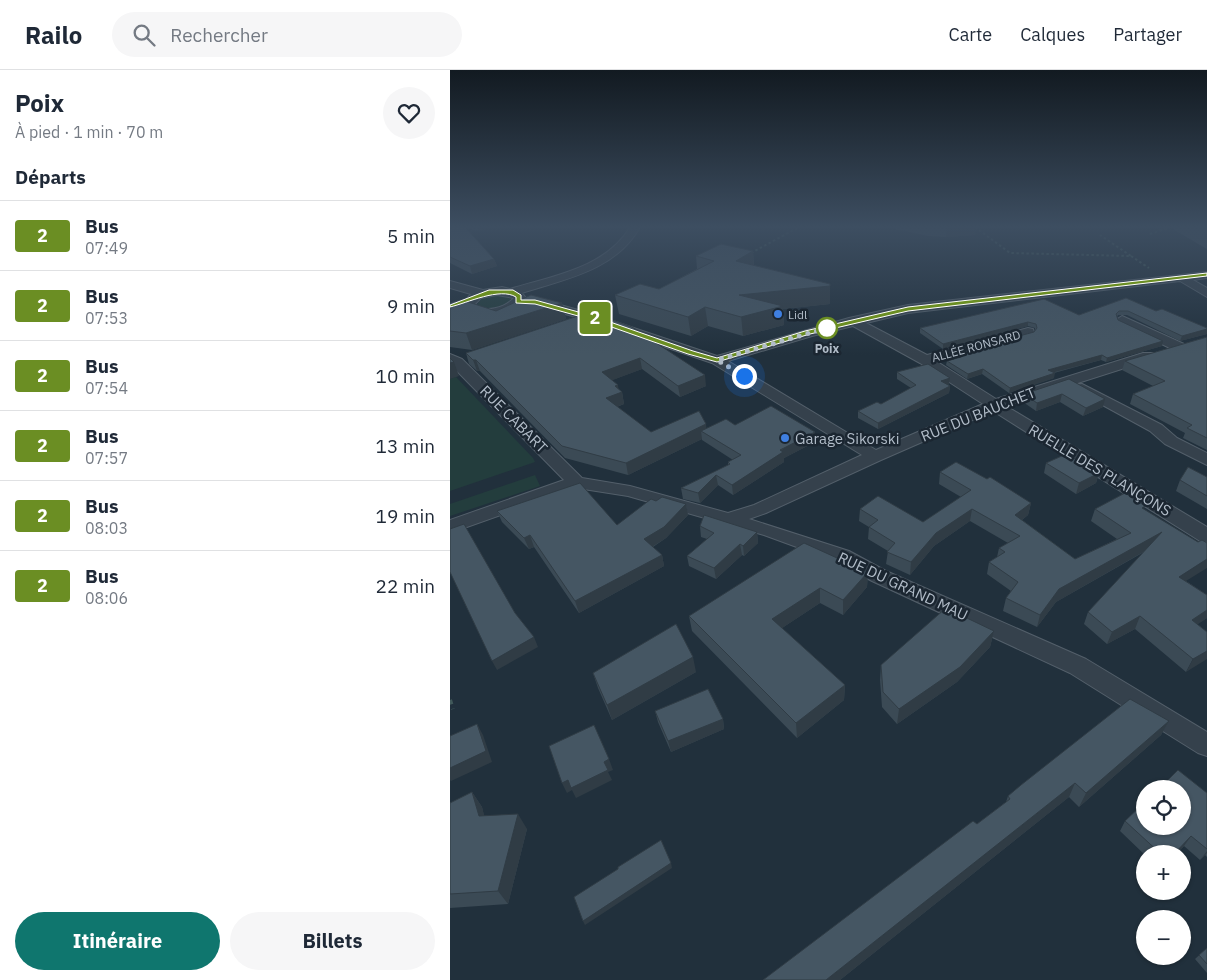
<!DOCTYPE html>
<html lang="fr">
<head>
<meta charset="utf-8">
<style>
	:root { --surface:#fff; --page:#f6f6f7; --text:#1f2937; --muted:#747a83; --line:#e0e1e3; --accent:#0f766e }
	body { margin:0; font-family:"IBM Plex Sans",sans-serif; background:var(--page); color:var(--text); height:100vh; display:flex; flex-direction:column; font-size:19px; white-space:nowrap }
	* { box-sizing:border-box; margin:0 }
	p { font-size:16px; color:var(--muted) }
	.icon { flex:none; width:28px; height:28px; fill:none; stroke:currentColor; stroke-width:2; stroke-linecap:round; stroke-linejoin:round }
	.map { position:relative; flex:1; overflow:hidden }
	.panel { display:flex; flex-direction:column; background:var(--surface); width:450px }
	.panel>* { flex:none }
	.badge { padding:0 10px; border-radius:4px; font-size:18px; line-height:32px }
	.fabs { position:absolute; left:686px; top:710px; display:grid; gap:10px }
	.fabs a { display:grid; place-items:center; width:55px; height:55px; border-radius:50%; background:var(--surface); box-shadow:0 1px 4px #0004; font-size:25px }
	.you { position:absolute; width:25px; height:25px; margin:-12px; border:4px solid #fff; border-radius:50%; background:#1a73e8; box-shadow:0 0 0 8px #1a73e833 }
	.map>.badge { position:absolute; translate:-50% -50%; box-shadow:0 0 0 2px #fff }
	h2 { padding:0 15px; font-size:19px; line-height:45px }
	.round { display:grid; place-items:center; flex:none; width:52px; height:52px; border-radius:26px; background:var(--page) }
	.head { display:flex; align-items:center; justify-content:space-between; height:85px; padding:0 15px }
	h1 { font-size:24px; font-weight:700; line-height:38px }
	.primary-button { display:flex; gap:10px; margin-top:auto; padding:10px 15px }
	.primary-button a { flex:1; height:58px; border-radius:30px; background:var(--accent); color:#fff; font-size:20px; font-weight:700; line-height:58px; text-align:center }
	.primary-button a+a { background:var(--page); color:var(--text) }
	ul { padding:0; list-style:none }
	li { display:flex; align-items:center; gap:15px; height:70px; padding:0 15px; border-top:1px solid var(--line) }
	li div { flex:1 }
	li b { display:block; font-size:19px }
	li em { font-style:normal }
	li .badge { min-width:55px; font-weight:700; text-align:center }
	header { display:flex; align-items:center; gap:30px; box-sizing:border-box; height:70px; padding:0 25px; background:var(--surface); border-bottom:1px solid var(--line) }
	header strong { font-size:24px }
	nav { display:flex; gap:28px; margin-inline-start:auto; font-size:18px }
	.search { width:350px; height:45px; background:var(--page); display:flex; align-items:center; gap:12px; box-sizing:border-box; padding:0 18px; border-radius:28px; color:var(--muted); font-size:19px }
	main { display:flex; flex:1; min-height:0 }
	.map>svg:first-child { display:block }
</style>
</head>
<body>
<header>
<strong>Railo</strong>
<div class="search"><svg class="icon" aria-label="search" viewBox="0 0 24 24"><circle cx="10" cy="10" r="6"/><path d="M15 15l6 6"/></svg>Rechercher</div>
<nav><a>Carte</a><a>Calques</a><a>Partager</a></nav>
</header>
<main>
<section class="panel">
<div class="head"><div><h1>Poix</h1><p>À pied · 1 min · 70 m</p></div><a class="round"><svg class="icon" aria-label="heart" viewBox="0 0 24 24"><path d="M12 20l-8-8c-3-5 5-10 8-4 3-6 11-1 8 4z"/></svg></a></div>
<h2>Départs</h2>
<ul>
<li><span class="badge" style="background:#6b8e23;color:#fff">2</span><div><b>Bus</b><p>07:49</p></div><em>5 min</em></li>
<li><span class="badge" style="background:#6b8e23;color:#fff">2</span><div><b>Bus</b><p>07:53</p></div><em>9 min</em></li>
<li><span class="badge" style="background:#6b8e23;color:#fff">2</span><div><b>Bus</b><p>07:54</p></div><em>10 min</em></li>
<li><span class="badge" style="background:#6b8e23;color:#fff">2</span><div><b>Bus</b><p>07:57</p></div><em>13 min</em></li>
<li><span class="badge" style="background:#6b8e23;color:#fff">2</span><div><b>Bus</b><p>08:03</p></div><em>19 min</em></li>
<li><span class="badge" style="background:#6b8e23;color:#fff">2</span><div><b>Bus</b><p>08:06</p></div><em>22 min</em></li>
</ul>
<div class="primary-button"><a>Itinéraire</a><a>Billets</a></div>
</section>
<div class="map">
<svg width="757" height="910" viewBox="0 0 757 910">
	<rect width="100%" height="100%" fill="#21303c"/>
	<!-- green -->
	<path fill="#233d3d" d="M48,224L61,227L62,231C52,239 38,240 27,235L32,228Z
		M6,307L83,388L85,392L0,421V309Z
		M85,405L90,416L0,446V434Z"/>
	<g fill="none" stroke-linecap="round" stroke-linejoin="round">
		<defs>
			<path id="minor" d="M180,157H190C166,200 116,209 72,223L76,228C63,246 27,255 11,236L21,224L0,218V211L33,220L52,217L60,219C102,206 156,198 180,157ZM47,225L64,228C54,238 36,243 24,235L31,228Z
				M757,202V208L743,210L757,218V227L730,211L458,243L416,253L477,285L578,258L583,259L584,262L583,265L486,291L546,329L693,283H703L705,286L703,289L556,336L757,457V472L750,471L543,341L431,390L316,443L299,449L399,481L436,501L636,589L757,662V686L748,683L620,603L422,511L385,491L314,465L178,426L127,418L0,463V450L114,410L0,294V284L12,289L132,408L180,416L278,443L304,435L412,385L262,293L130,248L85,236L83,233L85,230L89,229L139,243L267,286L399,248L458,235ZM403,256L470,293L533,334L426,380L278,291L362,266Z
				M672,246L734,274L736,277L734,280H724L668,253L666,250Z
				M632,314L712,355L727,368L757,383V395L715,374L700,361L627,321L625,318L627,315Z"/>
		</defs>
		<!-- minor casing -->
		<use href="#minor" stroke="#535f6a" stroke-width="2"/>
		<!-- path-far1 -->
		<path stroke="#41595a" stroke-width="2" stroke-dasharray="2.5 2.5" stroke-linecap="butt" d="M525,157L560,183L681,186L650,165
			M700,164L720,157
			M301,183L349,157
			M681,186L699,198"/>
		<!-- path -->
		<path stroke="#41595a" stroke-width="4" stroke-dasharray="4.5 4.5" stroke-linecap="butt" d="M0,630L3,639"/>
		<!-- minor -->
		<use href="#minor" fill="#35414c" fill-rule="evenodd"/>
	</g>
	<!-- wall -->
	<path fill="#3b4a55" d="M0,157H45L28,161L16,158L44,189L47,196L22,204L0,193Z
		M436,157H526L525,165L496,167L478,166Z
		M721,157H757V179L721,158Z
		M303,181L304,195L380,234L333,239L334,255L293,266L258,256L241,266L169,244L165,225L209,219L247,199L246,186Z
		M676,228L706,241L757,258V264L730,271L677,245H668L667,247L668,250L712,276L656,292L651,290L604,303V308L559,323L532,304L517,309L496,295L497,291L506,288V283L584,262L585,261V258L578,256L493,279L470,263V258L629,245Z
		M0,233L46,241L112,233L116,249L22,280L0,277Z
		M137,243L256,316L230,327L192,299L162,310L169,320L172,322L174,334L167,337L201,362L256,354V358L285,355L365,372L336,387L334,388V392L283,425L268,415L250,433L233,429L231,418L278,395V392L283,390L252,370V369L178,405L115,388L30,301H27L19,294L16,283Z
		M757,267V380L733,368L735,363L680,334L683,324L703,316L672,300L675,291Z
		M447,302L499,314L498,315L500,316L499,323L428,359L408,348V341L431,334L461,318L447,309Z
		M619,309L653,337L633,346L610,332L586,341L573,332L574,324Z
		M596,393L649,403L646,413L626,424L594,403Z
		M490,402L581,433L578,445L572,450L625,489L667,469L641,451L645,439H694L736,511L757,525V548L747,554L757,562L736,602L685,559L657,574L634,554L638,542L694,482L606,532L587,557L553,541L556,528L561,521L537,504L539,492L547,487L549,478L558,473L520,451L484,476L460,505L436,494L438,481L418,469L419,457L409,451L410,439L473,452L511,427L489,414Z
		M757,407V439L726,421L730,410Z
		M206,431L236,434L238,445L216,468L203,477L212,485L214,496L129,543L84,477L79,479L52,452L47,441L167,455Z
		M250,456L307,462L308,473L294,486L292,485L266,509L239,496L237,486L257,469L251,467Z
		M418,502L417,517L393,545L370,533L332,558L395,615L394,630L347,668L242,561L239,546Z
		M544,561L540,577L507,612L447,654L432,637L430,610L431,595Z
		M246,602L162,650L148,618L143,603Z
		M205,641L273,649L274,659L221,682L208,652Z
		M719,651L711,665L629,737L619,727L390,910H313L527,754L556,732L558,726Z
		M22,722L32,737L34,746L77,759L58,834L0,838V733Z
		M757,723V787L755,785L750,790L734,776L727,784H695V785L670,761L675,751Z
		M757,878V903L745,889Z"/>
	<!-- shaded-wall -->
	<path fill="#303c45" d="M27,157H45L28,161Z
		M497,157H526L525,165L496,167Z
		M303,181L304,198L286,191Z
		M44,189L47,196L22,204L20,196Z
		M380,214V234L333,239L334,255L293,266L289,225Z
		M112,233L116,249L22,280L16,263Z
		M255,237L258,256L241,266L238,247Z
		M578,252V256L493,279V274Z
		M757,259V264L730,271L732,266Z
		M713,271L712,276L656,292L657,288Z
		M652,285L651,290L597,304L598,300Z
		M190,288L192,299L155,313L152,302Z
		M23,290H26L30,301H27Z
		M4,292L9,306L0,309V293Z
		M533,299L532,304L517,309L518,304Z
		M605,303L604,308L559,323L560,318Z
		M255,305L256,316L230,327L228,316Z
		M500,308L499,314L490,317L491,311Z
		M168,315L169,323L172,322L174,334L158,340L156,328L165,316Z
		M500,316L499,323L428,359V353Z
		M612,324L610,332L586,341L587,333Z
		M655,329L653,337L633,346L636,338Z
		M256,354L257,364L251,361L252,369L178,405L176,393Z
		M365,362V372L336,387L334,388V392L283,425L282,415L336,377Z
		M649,403L646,413L626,424L629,413Z
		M266,405L268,415L250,433L248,423Z
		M581,433L578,445L563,457L565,445Z
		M236,434L238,445L216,468L197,480L194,469Z
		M522,439L520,451L484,476L460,505L461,492L486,463Z
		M307,462L308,473L294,486L293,476Z
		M712,462L707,474L606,532L587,557L590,545L609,519Z
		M80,465L84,477L79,479L74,468Z
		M290,474L292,485L266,509L264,498Z
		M212,485L214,496L129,543L125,531Z
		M757,489V498L723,519L729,507Z
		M418,502L417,517L393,545V530Z
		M370,518V533L323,564L322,549Z
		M757,540V548L735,563L742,550Z
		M690,546L685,559L657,574L662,562Z
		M544,561L540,577L507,612L447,654L449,639Z
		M84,567L88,577L47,600L42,591Z
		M757,581V589L736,602L743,589Z
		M243,587L246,602L162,650L157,635Z
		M395,615L394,630L347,668L346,653Z
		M273,649L274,659L221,682L218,671Z
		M719,651L711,665L629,737L636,723Z
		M27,654L33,665L42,692L1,711L0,710V698Z
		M159,689L163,700L158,702L162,710L126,728L122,720L117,723L112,713Z
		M625,713L619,727L390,910H376Z
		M22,722L32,737L38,761L29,746Z
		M68,744L77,759L58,834L48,821Z
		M741,766L734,776L727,784H724Z
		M757,781V783L750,790Z
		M221,793L222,798L135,855L133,851Z"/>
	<!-- building -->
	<path fill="#455663" stroke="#303c45" d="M0,157H15L44,189L20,196L0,187Z
		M271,174L303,181L286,191L380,214V216L289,225L333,236L291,247L255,237L238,247L165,225L190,214L209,219L264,191L246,186Z
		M81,225L112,233L16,263L0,261V233L6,231L12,230L46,241Z
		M676,228L706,241L712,239L757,258V259L732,266L678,241H669L666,244L668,250L713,271L657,288L652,285L598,300L605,303L560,318L533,299L518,304L497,291L511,287L506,283L584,262L587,258L586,254L578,252L493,274L470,258L594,229L629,245Z
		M137,243L145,244L182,257L255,305L228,316L190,288L152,302L168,315L165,316L172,322L156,328L201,362L249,341L256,354L176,393L112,376L26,290H23L16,283Z
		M757,267V368L737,358L742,355L683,324L715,311L675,291Z
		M0,288L4,292L0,293Z
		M478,294L500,308L491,311L500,316L428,353L408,341L427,332L431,334L466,315L447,302Z
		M619,309L655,329L636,338L612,324L587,333L574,324Z
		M321,336L365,362L336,377L330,380L333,382L282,415L266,405L248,423L231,418L280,394L278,392L291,385L251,361L276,349L285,355Z
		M614,385H618L649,403L629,413L596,393Z
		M506,392L537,409L540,407L581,433L565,445L625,489L681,463L645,439L675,423L695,436L692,438L748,472L752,470L757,473V489L729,507L757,525V540L742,550L757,562V581L743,589L690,546L662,562L638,542L712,462L609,519L590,545L556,528L568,512L539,492L555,482L549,478L570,466L522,439L486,463L461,492L437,482L445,473L419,457L428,450L410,439L428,426L473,452L521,420L490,402Z
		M738,397L757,407V426L730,410Z
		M130,413L167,455L201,429L206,431L212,427L236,434L214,457L194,469L212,485L125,531L80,465L74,468L47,441Z
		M254,445L307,462L293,476L290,474L264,498L237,486L264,463L250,456Z
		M14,454L65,543L84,567L42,591L0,502V459Z
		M354,473L418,502L393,530L370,518L322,549L395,615L346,653L239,546Z
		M496,538L544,561L510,597L449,639L433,622L431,595Z
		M226,554L243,587L157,635L143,603Z
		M258,619L273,649L218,671L205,641Z
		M680,629L719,651L636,723L625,713L376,910H313L523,751L527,754L560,729L558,726L571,715Z
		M27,654L36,681L0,698V666Z
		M144,655L159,689L154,692L158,700L121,718L118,710L112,713L99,676Z
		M728,700L757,723V779L741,766L724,784H711L675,751L695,732V756H732V719H709Z
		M22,722L29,746L68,744L48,821L0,824V733Z
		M211,770L221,793L133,851L124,827L168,799V797Z
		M757,878V894L749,885Z"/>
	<!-- sky -->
	<linearGradient id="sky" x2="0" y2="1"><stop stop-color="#121a21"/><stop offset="0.55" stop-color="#3d4e61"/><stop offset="1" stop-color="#3d4e61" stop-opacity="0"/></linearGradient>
	<rect width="757" height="285" fill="url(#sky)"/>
	<!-- line -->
	<path fill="#6b8e23" stroke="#fff" d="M757,203V206L458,241L360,264L267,292L238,284L139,249L85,234L66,233V227C50,217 17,233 0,237V235L39,220H63L71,225V230H85L143,246L243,281L267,288L355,261L458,237Z"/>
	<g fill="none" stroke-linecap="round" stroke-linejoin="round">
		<!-- walk -->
		<path stroke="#b1bcc8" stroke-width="5" stroke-dasharray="0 9" d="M294,306L267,290L377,258"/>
	</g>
	<!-- markers -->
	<g fill="#3f7fe0" stroke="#1b2631" stroke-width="2">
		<circle cx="328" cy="244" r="5"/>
		<circle cx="335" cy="368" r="5"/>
	</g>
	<circle fill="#fff" stroke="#6b8e23" stroke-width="2.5" cx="377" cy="258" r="10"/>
	<g text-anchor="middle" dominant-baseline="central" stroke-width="5" stroke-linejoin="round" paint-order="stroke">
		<!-- far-poi labels -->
		<g font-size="12" fill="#b1bcc8" stroke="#1b2631" text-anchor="start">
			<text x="338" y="244">Lidl</text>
		</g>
		<!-- far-street labels -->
		<g font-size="12" fill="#b1bcc8" stroke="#1b2631">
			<text transform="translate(526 276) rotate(-15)">ALLÉE RONSARD</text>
		</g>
		<!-- far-stop labels -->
		<g font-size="12" font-weight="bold" fill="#b1bcc8" stroke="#1b2631">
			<text x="377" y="278">Poix</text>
		</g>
		<!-- street labels -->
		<g font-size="15" fill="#b1bcc8" stroke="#1b2631">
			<text transform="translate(528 344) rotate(-22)">RUE DU BAUCHET</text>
			<text transform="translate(64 349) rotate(45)">RUE CABART</text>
			<text transform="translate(650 400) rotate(31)">RUELLE DES PLANÇONS</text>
			<text transform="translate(453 516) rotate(25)">RUE DU GRAND MAU</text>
		</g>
		<!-- poi labels -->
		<g font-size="15" fill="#b1bcc8" stroke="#1b2631" text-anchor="start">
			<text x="345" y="368">Garage Sikorski</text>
		</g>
	</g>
</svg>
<div class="fabs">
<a><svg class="icon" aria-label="locate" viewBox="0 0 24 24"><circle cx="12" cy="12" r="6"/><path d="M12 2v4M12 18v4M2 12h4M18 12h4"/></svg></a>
<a>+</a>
<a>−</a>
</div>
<div class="you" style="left:294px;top:306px"></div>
<b class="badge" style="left:145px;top:248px;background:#6b8e23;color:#fff">2</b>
</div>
</main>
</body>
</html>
